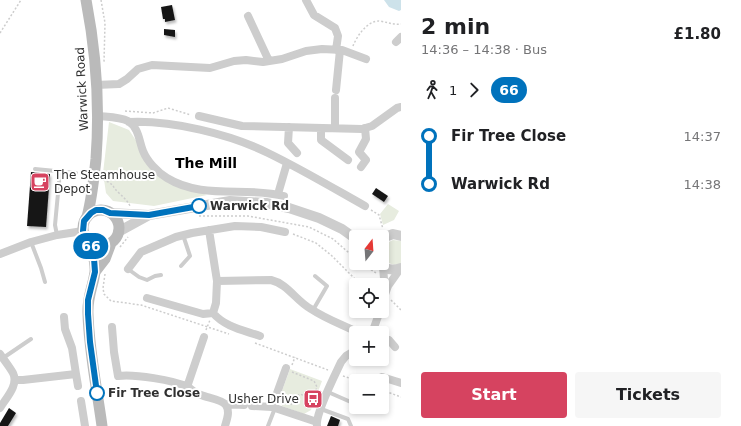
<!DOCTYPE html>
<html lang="en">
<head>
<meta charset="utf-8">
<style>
	:root { --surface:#fff; --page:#f6f6f6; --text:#202124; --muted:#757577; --accent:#d64360 }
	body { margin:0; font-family:"DejaVu Sans",sans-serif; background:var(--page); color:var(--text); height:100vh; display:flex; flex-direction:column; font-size:15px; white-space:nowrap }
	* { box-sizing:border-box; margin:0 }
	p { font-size:13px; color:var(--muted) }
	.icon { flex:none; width:22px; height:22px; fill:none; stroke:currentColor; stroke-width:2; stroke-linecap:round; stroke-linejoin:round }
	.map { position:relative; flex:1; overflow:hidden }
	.sheet { display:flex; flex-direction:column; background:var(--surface); width:340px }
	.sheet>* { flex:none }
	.badge { padding:0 8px; border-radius:13px; font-size:14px; line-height:26px }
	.needle { width:26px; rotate:17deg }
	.tools { position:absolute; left:349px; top:230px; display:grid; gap:8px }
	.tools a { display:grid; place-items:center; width:40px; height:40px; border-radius:4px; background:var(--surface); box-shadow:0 2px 6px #0003; font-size:20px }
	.map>.badge { position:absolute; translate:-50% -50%; box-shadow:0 0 0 2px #fff }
	.legs { display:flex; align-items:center; gap:6px; height:44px; padding:0 20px; font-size:13px }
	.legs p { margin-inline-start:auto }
	.head { display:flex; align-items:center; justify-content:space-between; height:68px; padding:0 20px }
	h1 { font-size:22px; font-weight:700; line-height:30px }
	.action { display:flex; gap:8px; margin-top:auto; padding:8px 20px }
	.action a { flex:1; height:46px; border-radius:4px; background:var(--accent); color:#fff; font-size:16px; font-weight:700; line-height:46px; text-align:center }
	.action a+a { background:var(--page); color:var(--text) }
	ul { padding:0 20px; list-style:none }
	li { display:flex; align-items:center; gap:14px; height:48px; font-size:15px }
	li i { display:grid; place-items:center; width:6px; height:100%; margin:0 5px; background:currentColor }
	li i::after { content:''; width:10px; height:10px; margin:-5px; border:3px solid; border-radius:50%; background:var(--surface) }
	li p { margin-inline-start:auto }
	li:first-child i { background:linear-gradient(#0000 50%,currentColor 0) }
	li:last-child i { background:linear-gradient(currentColor 50%,#0000 0) }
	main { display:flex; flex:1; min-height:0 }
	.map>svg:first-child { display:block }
</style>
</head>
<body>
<main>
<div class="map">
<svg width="401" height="426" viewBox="0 0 401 426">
	<defs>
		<filter id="shadow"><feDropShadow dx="1.5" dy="2.5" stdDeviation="1" flood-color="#0004"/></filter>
	</defs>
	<rect width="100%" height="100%" fill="#fff"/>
	<!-- green -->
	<path fill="#e7ecdf" d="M109,122L129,130L137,142L171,184L207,195L154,206L113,201L106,193L103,173Z
		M388,204L399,211L394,220L383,225L380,214Z
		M393,240L401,241V264C383,269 375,247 393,240Z
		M290,369L322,381L311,410L304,414L282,406L279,399Z"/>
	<!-- water -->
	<path fill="#cde2ea" d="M384,0H401V10L399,11L389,7Z"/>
	<!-- building -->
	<path fill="#171717" filter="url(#shadow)" d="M172,5L175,20L165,22V19H163L161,7Z
		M164,29L175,30V37L164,35Z
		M31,172L50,174L46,227L27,226Z
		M376,188L388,196L384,202L372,194Z
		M9,408L16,413L8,426H0V423Z
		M331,416L340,420L338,426H327Z"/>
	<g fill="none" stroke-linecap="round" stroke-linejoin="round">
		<!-- path -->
		<path stroke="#cdcdcd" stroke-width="1.5" stroke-dasharray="2 2" stroke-linecap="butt" d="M101,0L105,23L104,62
			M0,33L21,0
			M353,46C357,36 367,21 379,21C387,22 393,25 401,24
			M125,111L153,113L168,108L191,115
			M103,180C114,183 112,187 119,193C123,197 127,200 130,206
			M371,210L379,215L383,229
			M199,216H248L309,227L333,239L356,259
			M293,234L316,243L331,255L361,285
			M120,247L128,237
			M361,263L376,273
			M105,274L103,288L104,294L111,301L141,305L229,334
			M391,300L401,310
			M206,330L210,320
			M255,343L328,370
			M292,365L295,357
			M292,372L314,381L317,387L314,396
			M343,376L358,381
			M382,390L401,397
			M291,405L293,399L300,394L313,399L315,397"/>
		<!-- service -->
		<path stroke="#cdcdcd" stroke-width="4" d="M35,169L76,173
			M57,235L55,225L60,172
			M31,242L41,268L45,282
			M181,266L190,256L183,235
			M128,269L139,277L147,280L155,276L161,275
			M313,310L327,286L315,276
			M3,358L31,339
			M328,392L353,403H356
			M321,409L348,419L351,426
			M268,426L275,408"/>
		<!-- minor -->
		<path stroke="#cdcdcd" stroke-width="8" d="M306,0L314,15L335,28L338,36L336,50
			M248,16L269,61
			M396,42L401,37
			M96,85L119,84L127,79L138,69L152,65L210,68L234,61L246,60L263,62L282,59L306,51L322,49L342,50L366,59
			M336,90L340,50
			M98,116C107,117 120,117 128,121C139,128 139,141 143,151C147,161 157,172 167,178C203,200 245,186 284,196
			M199,116L242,126L362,129L372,126L397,108L401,107
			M129,122C171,120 230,134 268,153C301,169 333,188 365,206
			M289,127L288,143L297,153
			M321,128V140L348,160
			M335,128V98
			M361,167L366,160L359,152L366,139L365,128
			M278,194L287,163
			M209,230L217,281
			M0,254L31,242L57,235L83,231
			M383,267L385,291
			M128,269L141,252L176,237L192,233L235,226L261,227L285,232
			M147,298L203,314L213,313
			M382,303L388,286L400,269
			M213,313L216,303L217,281L271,280C288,284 296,301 311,309C326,319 343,325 359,333
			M213,313C225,327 243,330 260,336
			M112,327L114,352L118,376C135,374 173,380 188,387C192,390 196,394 201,395C208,398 221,399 226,405C230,412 227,419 225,426
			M372,333L380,311
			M382,339L389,340L395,347
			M0,354C4,360 9,366 13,373C19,385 6,398 0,408
			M76,374L78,386
			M382,377L401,383
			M15,380H23L76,374L72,348L65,329L64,317
			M187,387L204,337
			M81,401L85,426
			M225,404L244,405
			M252,406L272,407L317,422
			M272,407L286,368
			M317,426C315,414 335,375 341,362L346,356L356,350"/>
		<!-- tertiary -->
		<path stroke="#cdcdcd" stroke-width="10" d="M110,213L149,215L230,201L266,203L289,208L319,218L342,229L356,239
			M118,232L149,215
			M382,238L393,234L401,236
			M379,263C385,270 392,271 401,268"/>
		<!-- secondary -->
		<path stroke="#bababa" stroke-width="11" d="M86,0C96,52 100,106 96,159C94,178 92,198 87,217
			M83 228a18 18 0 1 1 36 0a18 18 0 1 1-36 0Z
			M90,242C92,252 96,262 95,272C93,287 87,297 88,314C89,351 97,389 102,426
			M95,272L105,259L111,243"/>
	</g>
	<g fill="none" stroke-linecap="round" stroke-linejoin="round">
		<defs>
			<path id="line-1" d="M97,393L90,342L88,314V300L95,272L94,258L90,242L86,239L83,231L84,221L91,213L96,210H103L110,213L149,215L199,206"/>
		</defs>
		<!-- line-1 casing -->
		<use href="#line-1" stroke="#fff" stroke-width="9"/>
		<!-- line-1 -->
		<use href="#line-1" stroke="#0072bc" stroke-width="6"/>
	</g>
	<!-- icons -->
	<defs>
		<symbol id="cafe-square" viewBox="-11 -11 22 22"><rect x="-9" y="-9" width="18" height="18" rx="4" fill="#d64360" stroke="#fff"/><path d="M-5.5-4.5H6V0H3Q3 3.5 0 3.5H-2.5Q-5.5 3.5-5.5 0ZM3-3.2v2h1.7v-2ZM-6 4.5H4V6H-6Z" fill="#fff"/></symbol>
		<symbol id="bus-square" viewBox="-11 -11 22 22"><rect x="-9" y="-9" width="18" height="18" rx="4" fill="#d64360" stroke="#fff"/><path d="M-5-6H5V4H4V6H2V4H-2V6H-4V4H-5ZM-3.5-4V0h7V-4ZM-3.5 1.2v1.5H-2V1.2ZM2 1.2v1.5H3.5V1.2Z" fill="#fff"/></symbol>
	</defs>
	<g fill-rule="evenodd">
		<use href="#cafe-square" x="29" y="171" width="22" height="22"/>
		<use href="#bus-square" x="302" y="388" width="22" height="22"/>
	</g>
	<!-- markers -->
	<g fill="#fff" stroke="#0072bc" stroke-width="2">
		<circle cx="199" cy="206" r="7"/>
		<circle cx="97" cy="393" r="7"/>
	</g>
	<g text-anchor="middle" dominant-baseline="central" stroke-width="4" stroke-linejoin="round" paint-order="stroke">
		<!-- street labels -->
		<g font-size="12" fill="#303030" stroke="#fff">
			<text transform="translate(82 89) rotate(-93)">Warwick Road</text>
		</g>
		<!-- poi labels -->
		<g font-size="12" fill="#303030" stroke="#fff" text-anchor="start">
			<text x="54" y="175">The Steamhouse<tspan x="54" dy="14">Depot</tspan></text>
			<text x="299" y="399" text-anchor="end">Usher Drive</text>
		</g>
		<!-- stop labels -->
		<g font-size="12" font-weight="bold" fill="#303030" stroke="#fff" text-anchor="start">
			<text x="210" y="206">Warwick Rd</text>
			<text x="108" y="393">Fir Tree Close</text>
		</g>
		<!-- quarter labels -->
		<g font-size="14" font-weight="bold" fill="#000" stroke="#fff">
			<text x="206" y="163">The Mill</text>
		</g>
	</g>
</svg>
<div class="tools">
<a><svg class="needle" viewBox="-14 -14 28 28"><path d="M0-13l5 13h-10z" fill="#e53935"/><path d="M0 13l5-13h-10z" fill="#757577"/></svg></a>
<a><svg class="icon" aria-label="locate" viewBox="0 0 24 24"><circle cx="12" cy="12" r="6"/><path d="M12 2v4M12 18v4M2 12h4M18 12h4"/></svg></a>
<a>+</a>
<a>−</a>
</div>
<b class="badge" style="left:91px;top:246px;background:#0072bc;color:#fff">66</b>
</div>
<section class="sheet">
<div class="head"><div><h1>2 min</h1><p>14:36 – 14:38 · Bus</p></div><b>£1.80</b></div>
<div class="legs"><svg class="icon" aria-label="walk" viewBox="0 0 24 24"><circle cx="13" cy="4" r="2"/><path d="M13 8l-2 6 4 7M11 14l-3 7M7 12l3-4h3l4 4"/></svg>1<svg class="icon" aria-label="forward" viewBox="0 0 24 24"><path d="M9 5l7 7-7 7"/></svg><b class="badge" style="background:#0072bc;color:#fff">66</b></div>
<ul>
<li><i style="color:#0072bc"></i><b>Fir Tree Close</b><p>14:37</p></li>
<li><i style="color:#0072bc"></i><b>Warwick Rd</b><p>14:38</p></li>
</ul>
<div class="action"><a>Start</a><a>Tickets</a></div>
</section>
</main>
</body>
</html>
